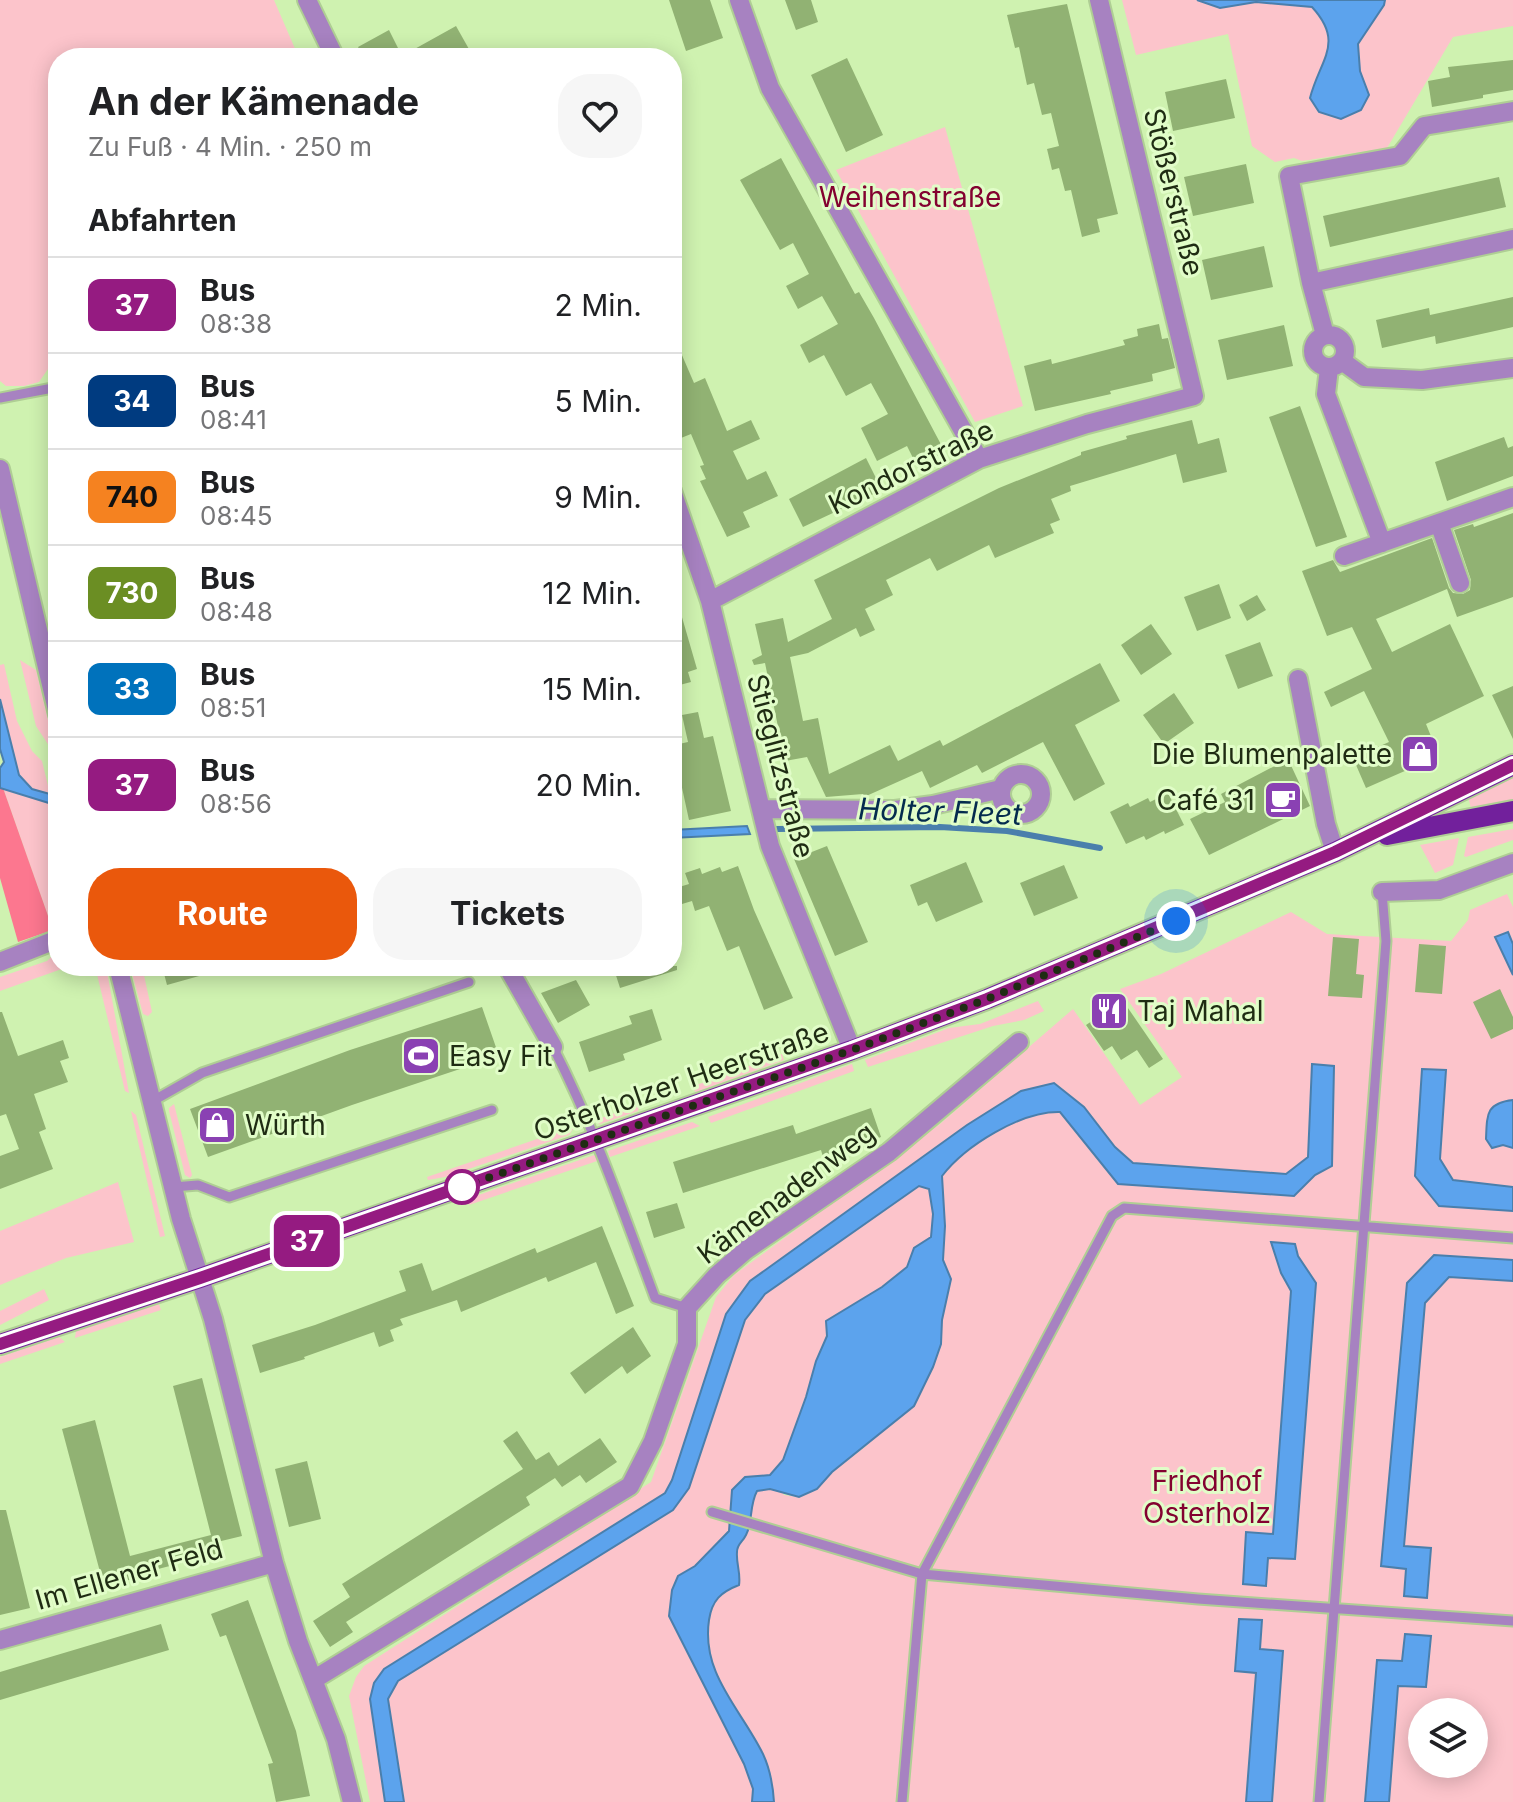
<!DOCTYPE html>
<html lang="de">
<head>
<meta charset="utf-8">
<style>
	:root { --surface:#fff; --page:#f6f6f6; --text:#202124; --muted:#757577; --line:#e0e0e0; --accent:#ea580c }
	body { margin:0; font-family:Inter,sans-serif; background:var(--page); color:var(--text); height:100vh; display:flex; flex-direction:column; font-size:30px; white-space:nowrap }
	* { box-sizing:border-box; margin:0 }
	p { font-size:26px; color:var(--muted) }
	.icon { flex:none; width:44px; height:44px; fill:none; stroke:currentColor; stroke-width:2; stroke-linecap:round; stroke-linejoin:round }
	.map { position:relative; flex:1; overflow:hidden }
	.sheet { position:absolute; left:48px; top:48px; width:634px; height:928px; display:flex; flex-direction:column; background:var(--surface); border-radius:32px; box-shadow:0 4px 20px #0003 }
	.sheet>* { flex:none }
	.badge { padding:0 16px; border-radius:12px; font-size:28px; line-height:52px }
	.tools { position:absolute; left:1408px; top:1698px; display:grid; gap:16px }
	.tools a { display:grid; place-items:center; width:80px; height:80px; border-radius:50%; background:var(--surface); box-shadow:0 4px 20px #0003; font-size:40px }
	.you { position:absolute; width:40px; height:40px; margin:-20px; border:6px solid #fff; border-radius:50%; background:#1a73e8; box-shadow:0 0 0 12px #1a73e833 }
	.map>.badge { position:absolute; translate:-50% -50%; box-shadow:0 0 0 4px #fff }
	h2 { padding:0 40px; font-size:30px; line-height:72px }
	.round { display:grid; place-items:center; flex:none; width:84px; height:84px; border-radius:32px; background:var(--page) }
	.head { display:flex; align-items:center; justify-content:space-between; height:136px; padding:0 40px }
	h1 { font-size:38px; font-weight:700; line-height:60px }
	.button { display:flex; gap:16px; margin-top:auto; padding:16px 40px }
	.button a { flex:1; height:92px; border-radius:32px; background:var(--accent); color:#fff; font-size:32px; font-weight:700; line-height:92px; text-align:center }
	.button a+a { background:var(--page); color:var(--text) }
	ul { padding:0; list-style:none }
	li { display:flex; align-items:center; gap:24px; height:96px; padding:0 40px; border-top:2px solid var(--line) }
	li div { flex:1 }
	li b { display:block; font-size:30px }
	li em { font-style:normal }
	li .badge { min-width:88px; font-weight:700; text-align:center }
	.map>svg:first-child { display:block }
</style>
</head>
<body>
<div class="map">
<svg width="1513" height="1802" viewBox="0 0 1513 1802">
	<rect width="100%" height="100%" fill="#cff2b0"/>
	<!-- green -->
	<path fill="#fcc4cb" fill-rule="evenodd" d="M0,0H274L299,58H58V369H48L39,382L24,386H6L0,381Z
		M1122,0H1513V26L1453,37L1387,148L1302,161L1294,158L1275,162L1252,146L1228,34L1136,55Z
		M945,127L1023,406L975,422L836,170Z
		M20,660L36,670L57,758L36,726Z
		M4,664L17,721L32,751L42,761L50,794L32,789L19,775L0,699V665Z
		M1513,776V801L1471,808L1468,797Z
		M3,788L52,804L58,819V928L53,930Z
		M1513,829V840L1466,857L1464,856L1468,837Z
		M1459,838L1453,865L1435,873L1420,845Z
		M1507,894L1513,907V1802H370L349,1696L356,1677L364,1666L651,1482L716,1297L734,1275L940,1124L1073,1009L1140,1105L1182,1077L1120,989L1161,974L1291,912L1327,934L1451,941L1468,920L1470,910ZM931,1237L951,1279L942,1320L941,1344L866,1446L832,1472L817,1489L799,1497L784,1495L770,1475L783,1460L806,1397L816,1361L827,1336L907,1267L914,1248ZM1422,1712H1474V1764H1422Z
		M58,950V966H70L0,991V977L47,961Z
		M95,966H106L129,1093L125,1091Z
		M130,966H142L152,1012L148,1016L143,1014Z
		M1038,1001L1044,1011L1024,1020L993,1026L868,1067L865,1060L949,1028L980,1024Z
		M782,1054L784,1060L696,1092L691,1087Z
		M852,1064L854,1071L711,1123L708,1117Z
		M174,1104L192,1175L190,1178L185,1175L169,1111V1108Z
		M640,1104L638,1111L600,1124L593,1121Z
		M131,1111L136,1115L165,1236L160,1237Z
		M692,1122L700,1126L610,1157L608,1151Z
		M575,1126L569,1135L445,1177L428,1180L427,1177Z
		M597,1154L600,1160L469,1205L467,1199Z
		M118,1182L134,1242L66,1258L0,1285V1231Z
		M44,1289L49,1300L0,1325V1311Z
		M159,1304L161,1310L75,1338L76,1331Z
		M59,1337L65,1342L0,1364V1357Z"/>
	<!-- forest -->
	<path fill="#fc778f" d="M0,788H3L53,930L18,942L0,878Z"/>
	<!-- water -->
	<path fill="#5ca3ed" stroke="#4a7fac" stroke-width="2" d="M1197,0H1385L1384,5L1358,44L1360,71L1369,95L1361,110L1341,119L1319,112L1310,98C1320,59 1345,43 1312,7L1256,2L1220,8Z
		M0,699L19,775L32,789L50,794L52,804L0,788V768L4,762L0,749Z
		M747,826L750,834L672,838V830Z
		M1508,932L1513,944V975L1495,937Z
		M1312,1064L1334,1066L1332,1166L1315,1175L1294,1196L1118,1184L1060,1112C1021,1111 965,1146 942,1176L945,1226L943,1260L951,1279L942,1320L941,1344L933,1367L914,1406L832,1472L817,1489L799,1497L770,1489L757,1491C749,1506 753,1522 746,1535C742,1543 737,1544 737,1552C736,1564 741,1573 739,1585C721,1592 712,1600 709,1620C701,1674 741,1709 763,1754C770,1769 773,1786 774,1802H752L753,1789L744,1764L669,1616L672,1590L678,1576L695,1566L729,1531L732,1490L745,1477L770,1475L783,1460L806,1397L816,1361L827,1336L826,1321L882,1287L907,1267L914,1248L931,1237L933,1214L929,1189L919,1186L765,1294L745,1320L689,1488L673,1510L398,1681L388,1699L404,1802H385L370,1699L374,1683L384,1669L665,1493L672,1480L726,1314L750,1281L967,1125L1021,1091L1054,1083L1084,1107L1115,1147L1133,1163L1286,1174L1308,1157Z
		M1422,1069L1446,1070L1440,1159L1453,1180L1513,1187V1211L1439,1206L1415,1176Z
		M1513,1100V1148L1503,1145L1492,1148L1486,1139C1487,1114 1486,1103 1513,1100Z
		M1271,1242L1295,1244L1298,1256L1316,1283L1295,1559L1268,1558L1266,1586L1243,1584L1246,1532L1273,1534L1291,1291L1281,1273Z
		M1434,1255L1513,1260V1281L1449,1277L1425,1303L1404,1546L1431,1548L1427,1598L1404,1596L1406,1569L1381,1566L1407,1283Z
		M1239,1619L1262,1620L1260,1649L1283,1651L1272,1802H1246L1256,1673L1235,1671Z
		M1405,1634L1431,1636L1426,1687L1398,1686L1389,1802H1365L1377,1660L1402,1661Z"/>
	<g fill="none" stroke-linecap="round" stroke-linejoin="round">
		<!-- stream -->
		<path stroke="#4a7fac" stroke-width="6" d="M777,829L940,827L1007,831L1100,848"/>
	</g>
	<!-- building -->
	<path fill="#91b273" d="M669,0H710L723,38L686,51Z
		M785,0H811L818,22L796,30Z
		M1067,4L1118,214L1097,219L1100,232L1082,237L1071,190L1065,191L1059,168L1052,170L1047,149L1059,146L1051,113L1042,115L1034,83L1027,85L1019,47L1015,48L1007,15Z
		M456,26L474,58H364L358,47L389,30L402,56Z
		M847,58L883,135L846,152L811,75Z
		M1513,60V90L1483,95V98L1432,107L1428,81L1450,77L1448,67Z
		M1226,79L1235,118L1173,131L1165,92Z
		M781,158L855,294L859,292L874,318L945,452L917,466L907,446L877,461L861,428L888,414L871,383L846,396L824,355L809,363L800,345L838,324L822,296L798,309L786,286L809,274L793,243L780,250L740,180Z
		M1246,164L1254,203L1193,216L1184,177Z
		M1499,177L1506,207L1330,247L1323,216Z
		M1264,246L1273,287L1211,300L1202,260Z
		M1513,297V327L1436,344L1435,336L1382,348L1376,320L1429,308L1430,315Z
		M1159,324L1162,339L1168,338L1175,368L1152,374L1153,381L1110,391L1111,394L1035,411L1024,366L1051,359L1052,364L1125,345L1123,340L1138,336L1137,329Z
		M1284,325L1293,366L1227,380L1218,340Z
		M672,332L694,383L705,378L727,431L751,420L760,439L733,451L747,480L766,471L778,496L743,512L750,527L727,537L700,481L706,479L700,466L704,465L691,434L681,438L672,417L678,415L672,401Z
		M1300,406L1347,537L1316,547L1269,417Z
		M1192,420L1198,444L1219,438L1227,472L1183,483L1176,454L1070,486L1071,491L1051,499L1060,520L1050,524L1054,533L995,558L989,545L937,571L930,558L886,580L893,595L865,609L875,630L860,637L856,628L808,653L790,657L803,721L818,718L829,774L890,745L898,761L940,740L943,746L1100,663L1120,701L1075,725L1105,784L1074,801L1043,742L982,773L977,765L930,788L922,771L864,797L863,794L826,797L807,757L785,761L765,663L754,665L752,660L762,655L755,624L783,618L788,642L832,619L814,580L999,488L1081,455V452L1127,439L1126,436Z
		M1504,437L1508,448L1513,446V476L1447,501L1435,462Z
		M866,458L882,490L803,527L789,499Z
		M1513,513V597L1457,617L1447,589L1376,619L1392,652L1450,624L1484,696L1426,724L1439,756L1366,788L1353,758L1389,742L1364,691L1331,707L1324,692L1372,669L1352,627L1327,636L1302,571L1333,560L1340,572L1432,538L1449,588L1453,593L1463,594L1470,590L1471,580L1454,530L1473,524L1474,527Z
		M1219,584L1231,618L1197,631L1184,597Z
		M1257,595L1266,610L1247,621L1239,605Z
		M677,600L697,669L688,672L691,682L672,687V601Z
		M1151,624L1172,654L1141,675L1121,645Z
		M1260,642L1273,676L1238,689L1225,655Z
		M1513,686V739L1492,695Z
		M1174,693L1194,723L1164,744L1143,715Z
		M698,712L704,738L713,736L731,811L689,820L676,760L682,758L679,744L688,742L682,715Z
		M1288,759L1310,806L1209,855L1190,819L1225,802L1221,794Z
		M1168,793L1184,825L1165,834L1164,831L1146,840L1144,836L1126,844L1110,812L1128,803L1130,807L1148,798L1150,802Z
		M827,846L868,942L835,956L794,859Z
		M966,862L983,902L936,922L927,902L918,906L910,885Z
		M1064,865L1078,898L1034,916L1020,883Z
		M738,866L754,910L793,998L764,1010L739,946L727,951L709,906L695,911L692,901L682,904L676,888L689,884L685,873L700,868L702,874L720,867L722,872Z
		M1333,937L1359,939L1356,974L1364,975L1362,998L1328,996Z
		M1419,944L1446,946L1442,994L1415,992Z
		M162,966H216L217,971L167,985Z
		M613,966H677V970L620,988Z
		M576,980L590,1005L558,1023L541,993Z
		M1500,989L1513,1017V1029L1491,1039L1473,1002Z
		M1119,995L1163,1059L1149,1068L1137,1050L1121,1060L1112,1046L1104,1051L1086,1025L1095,1019L1091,1013Z
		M482,1007L499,1056L352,1105L208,1157L190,1109L350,1050Z
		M652,1009L662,1040L623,1054L625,1060L589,1072L579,1042L632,1024L629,1016Z
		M0,1012H2L18,1056L63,1040L69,1058L60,1061L68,1082L34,1094L46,1129L39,1132L53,1169L0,1189V1156L19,1149L6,1114L0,1116Z
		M871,1108L881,1137L823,1157L821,1150L683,1193L673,1162L793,1125L796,1134Z
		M677,1203L685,1228L654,1238L646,1212Z
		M602,1226L634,1306L616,1314L596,1262L548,1282L546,1277L461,1312L457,1300L400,1319L403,1325L390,1330L394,1341L379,1347L374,1332L304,1357L305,1359L260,1373L252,1345L315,1325L406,1291L399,1271L422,1263L432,1291L535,1248L537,1253Z
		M633,1327L651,1356L627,1374L622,1366L585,1394L570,1373Z
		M202,1378L242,1536L213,1543L216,1554L135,1575L136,1578L104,1587L62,1429L95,1420L130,1556L211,1535L173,1386Z
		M517,1431L536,1460L549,1452L558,1466L600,1438L617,1462L586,1483L580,1475L562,1487L555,1478L526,1497L530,1505L346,1622L353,1632L330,1647L313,1621L350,1597L342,1584L523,1469L503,1441Z
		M307,1461L321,1519L289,1527L275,1469Z
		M0,1510H6L30,1608L0,1615Z
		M248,1600L296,1731L310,1796L276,1802L268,1764L273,1763L226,1635L220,1637L211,1614Z
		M161,1624L169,1650L0,1700V1672Z"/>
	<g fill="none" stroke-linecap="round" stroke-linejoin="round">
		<defs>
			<path id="lane" d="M0,398L58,387
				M553,1047C594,1127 624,1214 655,1298L687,1308
				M151,1102L202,1073L469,982
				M173,1187L198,1185L229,1197L492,1110
				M712,1512L922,1574L1198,1599L1513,1621
				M902,1802L922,1574L1112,1216L1124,1208L1513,1238
				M1319,1802L1386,941L1382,892"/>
			<path id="street" d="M307,0L335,58
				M739,0L770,88L979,459
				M1311,283L1513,239
				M1313 351a16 16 0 1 1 32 0a16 16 0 1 1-32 0Z
				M1325,335L1311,283L1289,176L1400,156L1424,126L1513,111
				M1342,361L1364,377L1422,380L1513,368
				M1329,368L1326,394L1382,543
				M0,469L58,714
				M672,491L710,601L770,846L852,1050
				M1439,523L1460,583
				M1344,556L1513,497
				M710,601L979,459L1087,424L1194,396L1099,0
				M1298,679L1326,824L1335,852
				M1001 794a20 20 0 1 1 40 0a20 20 0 1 1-40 0Z
				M761,809L895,810L933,805L1001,789
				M1382,892L1439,890L1513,863
				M0,962L58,939
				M118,966L181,1219L213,1319L274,1563L298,1641L336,1739L352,1802
				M507,966L553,1047
				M0,1640L274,1563
				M313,1680L630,1486L653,1441L687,1344V1308L717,1275L746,1250L889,1152L1019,1042"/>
			<path id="primary" d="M1387,835L1513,811
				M0,1344L200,1278L595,1140L852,1050L987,999L1335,852L1513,765"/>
		</defs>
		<!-- lane casing -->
		<use href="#lane" stroke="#afce94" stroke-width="13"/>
		<!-- street casing -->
		<use href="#street" stroke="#afce94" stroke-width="22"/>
		<!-- primary casing -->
		<use href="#primary" stroke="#afce94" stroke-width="24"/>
		<!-- lane -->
		<use href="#lane" stroke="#a782c1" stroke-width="9"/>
		<!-- street -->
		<use href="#street" stroke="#a782c1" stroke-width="18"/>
		<!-- primary -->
		<use href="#primary" stroke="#72209c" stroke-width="20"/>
	</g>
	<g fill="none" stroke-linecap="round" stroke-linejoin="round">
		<defs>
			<path id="line" d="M0,1344L200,1278L595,1140L852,1050L987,999L1335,852L1513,765"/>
		</defs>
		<!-- line casing -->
		<use href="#line" stroke="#fff" stroke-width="18"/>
		<!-- line -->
		<use href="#line" stroke="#951b81" stroke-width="12"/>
		<!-- walk -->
		<path stroke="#1f2c13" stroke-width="8" stroke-dasharray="0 14.4" d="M462,1187L852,1050L987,999L1176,921"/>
	</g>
	<!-- icons -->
	<defs>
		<symbol id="shop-square" viewBox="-11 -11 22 22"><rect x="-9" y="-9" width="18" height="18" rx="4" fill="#8a41b3" stroke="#e1fdc8"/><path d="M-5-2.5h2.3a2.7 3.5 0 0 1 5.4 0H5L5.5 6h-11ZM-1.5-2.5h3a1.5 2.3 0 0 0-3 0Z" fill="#fff"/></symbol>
		<symbol id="cafe-square" viewBox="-11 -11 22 22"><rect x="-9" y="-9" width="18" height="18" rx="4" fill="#8a41b3" stroke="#e1fdc8"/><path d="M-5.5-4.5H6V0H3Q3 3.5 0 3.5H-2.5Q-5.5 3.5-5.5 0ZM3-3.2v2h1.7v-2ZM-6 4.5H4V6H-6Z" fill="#fff"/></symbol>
		<symbol id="restaurant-square" viewBox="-11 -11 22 22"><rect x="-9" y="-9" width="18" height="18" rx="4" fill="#8a41b3" stroke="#e1fdc8"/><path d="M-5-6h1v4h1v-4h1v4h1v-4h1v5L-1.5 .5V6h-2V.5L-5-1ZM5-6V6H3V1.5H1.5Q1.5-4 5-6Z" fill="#fff"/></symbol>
		<symbol id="stadium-square" viewBox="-11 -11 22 22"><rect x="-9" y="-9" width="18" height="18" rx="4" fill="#8a41b3" stroke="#e1fdc8"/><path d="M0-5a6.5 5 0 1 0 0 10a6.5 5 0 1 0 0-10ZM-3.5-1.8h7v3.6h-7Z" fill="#fff"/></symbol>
	</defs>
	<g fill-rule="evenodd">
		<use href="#shop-square" x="1398" y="732" width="44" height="44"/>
		<use href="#cafe-square" x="1261" y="778" width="44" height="44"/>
		<use href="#restaurant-square" x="1087" y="989" width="44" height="44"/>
		<use href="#stadium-square" x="399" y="1034" width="44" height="44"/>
		<use href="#shop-square" x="195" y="1103" width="44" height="44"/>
	</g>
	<!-- markers -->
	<circle fill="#fff" stroke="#951b81" stroke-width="4" cx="462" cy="1187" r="16"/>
	<g text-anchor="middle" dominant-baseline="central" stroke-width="6" stroke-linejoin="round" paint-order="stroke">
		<!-- street labels -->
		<g font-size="28" fill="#1f2c13" stroke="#e1fdc8">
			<text transform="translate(1174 192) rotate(76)">Stößerstraße</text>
			<text transform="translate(911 467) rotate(-26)">Kondorstraße</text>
			<text transform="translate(781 766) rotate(75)">Stieglitzstraße</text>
			<text transform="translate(681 1081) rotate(-19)">Osterholzer Heerstraße</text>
			<text transform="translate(786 1193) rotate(-37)">Kämenadenweg</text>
			<text transform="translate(129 1574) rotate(-16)">Im Ellener Feld</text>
		</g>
		<!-- park labels -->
		<g font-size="28" fill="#830230" stroke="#e1fdc8">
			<text x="910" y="197">Weihenstraße</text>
			<text x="1207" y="1481">Friedhof<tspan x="1207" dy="32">Osterholz</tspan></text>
		</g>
		<!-- poi labels -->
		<g font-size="28" fill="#1f2c13" stroke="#e1fdc8" text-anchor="start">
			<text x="1392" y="754" text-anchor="end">Die Blumenpalette</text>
			<text x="1255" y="800" text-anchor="end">Café 31</text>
			<text x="1137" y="1011">Taj Mahal</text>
			<text x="449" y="1056">Easy Fit</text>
			<text x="245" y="1125">Würth</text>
		</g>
		<!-- water labels -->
		<g font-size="30" font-style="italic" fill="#042b4e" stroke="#e1fdc8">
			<text transform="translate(940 811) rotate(2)">Holter Fleet</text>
		</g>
	</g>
</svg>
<div class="tools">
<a><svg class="icon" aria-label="layers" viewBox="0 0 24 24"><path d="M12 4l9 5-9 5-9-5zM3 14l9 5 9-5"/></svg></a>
</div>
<div class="you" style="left:1176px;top:921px"></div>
<b class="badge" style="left:307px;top:1241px;background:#951b81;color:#fff">37</b>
<section class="sheet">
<div class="head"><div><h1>An der Kämenade</h1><p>Zu Fuß · 4 Min. · 250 m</p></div><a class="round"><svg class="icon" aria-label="heart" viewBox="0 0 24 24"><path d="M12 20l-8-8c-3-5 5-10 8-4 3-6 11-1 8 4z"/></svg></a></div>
<h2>Abfahrten</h2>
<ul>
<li><span class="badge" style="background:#951b81;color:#fff">37</span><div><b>Bus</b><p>08:38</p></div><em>2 Min.</em></li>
<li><span class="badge" style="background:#003b80;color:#fff">34</span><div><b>Bus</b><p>08:41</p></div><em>5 Min.</em></li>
<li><span class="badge" style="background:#f58220;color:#111">740</span><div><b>Bus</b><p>08:45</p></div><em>9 Min.</em></li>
<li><span class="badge" style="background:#6b8e23;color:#fff">730</span><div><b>Bus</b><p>08:48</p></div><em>12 Min.</em></li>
<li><span class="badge" style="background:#0072bc;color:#fff">33</span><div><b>Bus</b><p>08:51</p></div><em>15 Min.</em></li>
<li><span class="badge" style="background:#951b81;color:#fff">37</span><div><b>Bus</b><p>08:56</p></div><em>20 Min.</em></li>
</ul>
<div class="button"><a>Route</a><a>Tickets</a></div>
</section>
</div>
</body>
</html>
